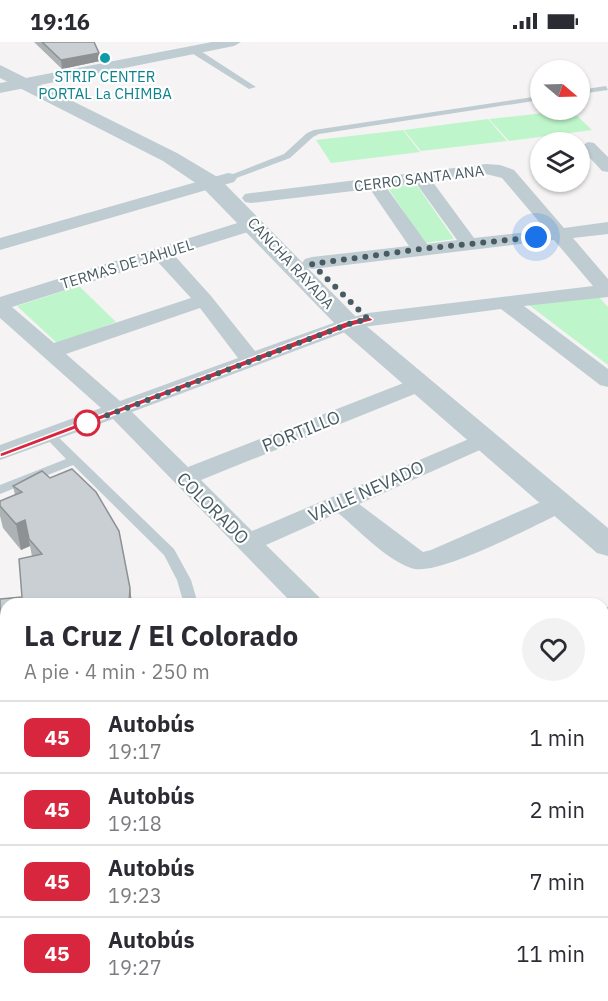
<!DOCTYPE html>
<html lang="es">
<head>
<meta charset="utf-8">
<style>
	:root { --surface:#fff; --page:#f2f2f3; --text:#2b2b33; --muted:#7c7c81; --line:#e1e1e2 }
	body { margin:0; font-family:"IBM Plex Sans",sans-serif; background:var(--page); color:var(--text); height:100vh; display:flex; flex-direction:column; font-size:22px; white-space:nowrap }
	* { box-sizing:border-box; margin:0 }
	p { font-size:20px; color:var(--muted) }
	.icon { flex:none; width:33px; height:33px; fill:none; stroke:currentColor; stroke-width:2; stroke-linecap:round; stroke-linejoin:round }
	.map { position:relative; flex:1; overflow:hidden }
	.drawer { position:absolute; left:0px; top:556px; width:609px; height:404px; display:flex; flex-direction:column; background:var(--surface); border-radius:18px 18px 0 0; box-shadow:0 2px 4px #0004 }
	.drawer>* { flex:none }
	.badge { padding:0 12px; border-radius:9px; font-size:21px; line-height:39px }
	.needle { width:39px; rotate:109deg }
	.buttons { position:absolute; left:530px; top:18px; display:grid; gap:12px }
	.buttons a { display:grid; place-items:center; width:60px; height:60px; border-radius:50%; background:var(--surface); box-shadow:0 2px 4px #0004; font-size:30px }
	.you { position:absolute; width:30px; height:30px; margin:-15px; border:4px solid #fff; border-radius:50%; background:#1a73e8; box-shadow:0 0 0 9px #1a73e833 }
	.map>.badge { position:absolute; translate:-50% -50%; box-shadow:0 0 0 3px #fff }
	.round { display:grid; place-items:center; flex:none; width:63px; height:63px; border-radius:32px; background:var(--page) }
	.head { display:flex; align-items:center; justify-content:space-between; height:102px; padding:0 24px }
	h1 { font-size:28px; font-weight:700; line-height:45px }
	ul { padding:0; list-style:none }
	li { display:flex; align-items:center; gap:18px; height:72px; padding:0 24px; border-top:2px solid var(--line) }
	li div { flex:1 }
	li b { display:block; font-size:22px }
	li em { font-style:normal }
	li .badge { min-width:66px; font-weight:700; text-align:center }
	.status { display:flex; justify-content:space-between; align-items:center; height:42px; padding:0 30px; background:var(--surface); direction:ltr }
	.status svg { height:16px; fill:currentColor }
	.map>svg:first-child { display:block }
</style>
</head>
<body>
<div class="status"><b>19:16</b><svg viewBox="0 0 49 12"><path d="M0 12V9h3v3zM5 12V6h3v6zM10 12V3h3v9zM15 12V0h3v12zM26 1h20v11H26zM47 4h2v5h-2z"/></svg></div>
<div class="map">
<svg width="608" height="959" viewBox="0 0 608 959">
	<rect width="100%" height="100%" fill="#f5f3f3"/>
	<!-- green -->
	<path fill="#bff5ca" d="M571,68L592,88L509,99L489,77Z
		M488,77L507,99L421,109L404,88Z
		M403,88L420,110L331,121L316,98Z
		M416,142L454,197L425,201L388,146Z
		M79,244L116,280L58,302L17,264Z
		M598,254L608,265V323L529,263Z"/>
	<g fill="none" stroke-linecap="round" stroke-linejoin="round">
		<!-- service -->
		<path fill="#bfcdd3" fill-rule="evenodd" d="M190,6H196L256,45L249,47L190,10Z
			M606,44L608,48L579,52V48Z
			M540,54V58L319,92L313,95L290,116L231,138L223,136L284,112L307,91L314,88Z
			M50,390L54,391L174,507L191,538L198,562H184L177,538L164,513L73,423L0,452V443L66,417L44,394Z"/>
		<!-- minor -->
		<path fill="#bfcdd3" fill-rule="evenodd" d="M212,0H241L234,4L0,51V41Z
			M588,100L594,101L608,115V130L602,129L580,105Z
			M486,122L500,123L514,128L564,186L608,180V192L573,196L608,237V255L524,264L608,327V345L600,343L501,267L356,286L132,370L188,425L419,335L427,337L430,342L427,347L201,438L252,489L483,391L491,393L495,398L491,403L359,462L423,510L431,508L550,456L559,454L568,456L572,462L568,468C538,481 438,536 411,526C384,516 360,489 338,471L266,503L319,555L323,562H293L113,377L0,418V403L101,366L0,276V255L247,178H261L263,182L261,186L174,213L211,254L255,309L342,278L368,271L593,244L554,198L312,227L305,225L302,221L305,217L312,215L409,204L370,147L251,161L245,160L242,156L245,152L251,151ZM486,132L502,136L546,188L474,196L432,139ZM416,141L457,198L427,202L386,145ZM157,219L191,256L54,301L12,265ZM200,266L238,316L120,359L66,312Z
			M228,131L234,132L237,136L234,140L0,208V196Z
			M608,565V586L603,587V566Z
			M608,593V615L603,617V595Z
			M603,805L608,807V837L603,835Z
			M6,822V852L0,854V824Z
			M6,874V908L0,910V876Z
			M294,954H365L366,959H292Z
			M466,954H504L506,959H468Z"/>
		<!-- tertiary -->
		<path fill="#bfcdd3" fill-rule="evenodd" d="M0,23L177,111L219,136L358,277L608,486V514L597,511L340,287L203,146L163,119L0,36Z"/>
	</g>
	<!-- wall -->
	<path fill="#adb2b5" d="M34,0H94L100,19L62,27Z
		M42,429L130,546L132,562H6V630H0V557L22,555L32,514L30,504L21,508L3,486L0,474V459L15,453L13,444Z"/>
	<!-- shaded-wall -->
	<path fill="#8d9193" d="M99,11L100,19L62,27L61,18Z
		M25,478L30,504L21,508L16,482Z
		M130,546L132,562H129Z"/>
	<!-- building -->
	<path fill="#c9cfd2" stroke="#8d9193" stroke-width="1.5" d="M42,0H94L99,11L61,18Z
		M72,427L96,450L119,489L130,546L129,562H6V603H0V557L22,555L19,517L42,512L29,497L25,478L16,482L0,464V459L22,450L13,444L42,429L50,436Z"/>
	<!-- line -->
	<path fill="#d7263d" stroke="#fff" stroke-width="1.5" d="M368,274L373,277L372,279L352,284L4,414L0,415V411L345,280Z"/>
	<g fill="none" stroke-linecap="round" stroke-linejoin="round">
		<!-- walk -->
		<path stroke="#485b62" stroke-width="6" stroke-dasharray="0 10.8" d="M87,381L349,282L368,277L312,222L421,207L536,195"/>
	</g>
	<!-- markers -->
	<circle fill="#0f9aa8" stroke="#fff" stroke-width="2" cx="105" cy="16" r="6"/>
	<circle fill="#fff" stroke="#d7263d" stroke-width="3" cx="87" cy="381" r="12"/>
	<g text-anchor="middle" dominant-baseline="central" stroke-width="4.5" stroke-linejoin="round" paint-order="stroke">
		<!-- far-culture labels -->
		<g font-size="15" fill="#0d838f" stroke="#fff">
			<text x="105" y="34">STRIP CENTER<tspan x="105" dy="17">PORTAL La CHIMBA</tspan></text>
		</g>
		<!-- far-street labels -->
		<g font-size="15" fill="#485b62" stroke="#fff">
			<text transform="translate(419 136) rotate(-7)">CERRO SANTA ANA</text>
			<text transform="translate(291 221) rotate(47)">CANCHA RAYADA</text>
			<text transform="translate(127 222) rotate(-17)">TERMAS DE JAHUEL</text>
		</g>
		<!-- street labels -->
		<g font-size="18" fill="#485b62" stroke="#fff">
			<text transform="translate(301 389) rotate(-22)">PORTILLO</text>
			<text transform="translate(366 449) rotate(-24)">VALLE NEVADO</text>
			<text transform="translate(213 466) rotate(45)">COLORADO</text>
		</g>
	</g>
</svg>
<div class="buttons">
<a><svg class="needle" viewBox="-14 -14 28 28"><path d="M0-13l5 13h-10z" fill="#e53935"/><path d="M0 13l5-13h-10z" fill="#7c7c81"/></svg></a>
<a><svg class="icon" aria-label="layers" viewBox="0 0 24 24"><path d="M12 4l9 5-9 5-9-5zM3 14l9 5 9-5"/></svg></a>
</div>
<div class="you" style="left:536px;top:195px"></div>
<section class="drawer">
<div class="head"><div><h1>La Cruz / El Colorado</h1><p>A pie · 4 min · 250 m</p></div><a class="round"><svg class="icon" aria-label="heart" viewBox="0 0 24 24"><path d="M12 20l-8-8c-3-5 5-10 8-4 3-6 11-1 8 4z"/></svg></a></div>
<ul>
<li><span class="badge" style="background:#d7263d;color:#fff">45</span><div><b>Autobús</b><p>19:17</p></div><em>1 min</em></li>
<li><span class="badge" style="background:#d7263d;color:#fff">45</span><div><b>Autobús</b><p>19:18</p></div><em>2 min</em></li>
<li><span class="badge" style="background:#d7263d;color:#fff">45</span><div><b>Autobús</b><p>19:23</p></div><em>7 min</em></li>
<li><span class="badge" style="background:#d7263d;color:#fff">45</span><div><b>Autobús</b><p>19:27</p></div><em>11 min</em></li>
</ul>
</section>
</div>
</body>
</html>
